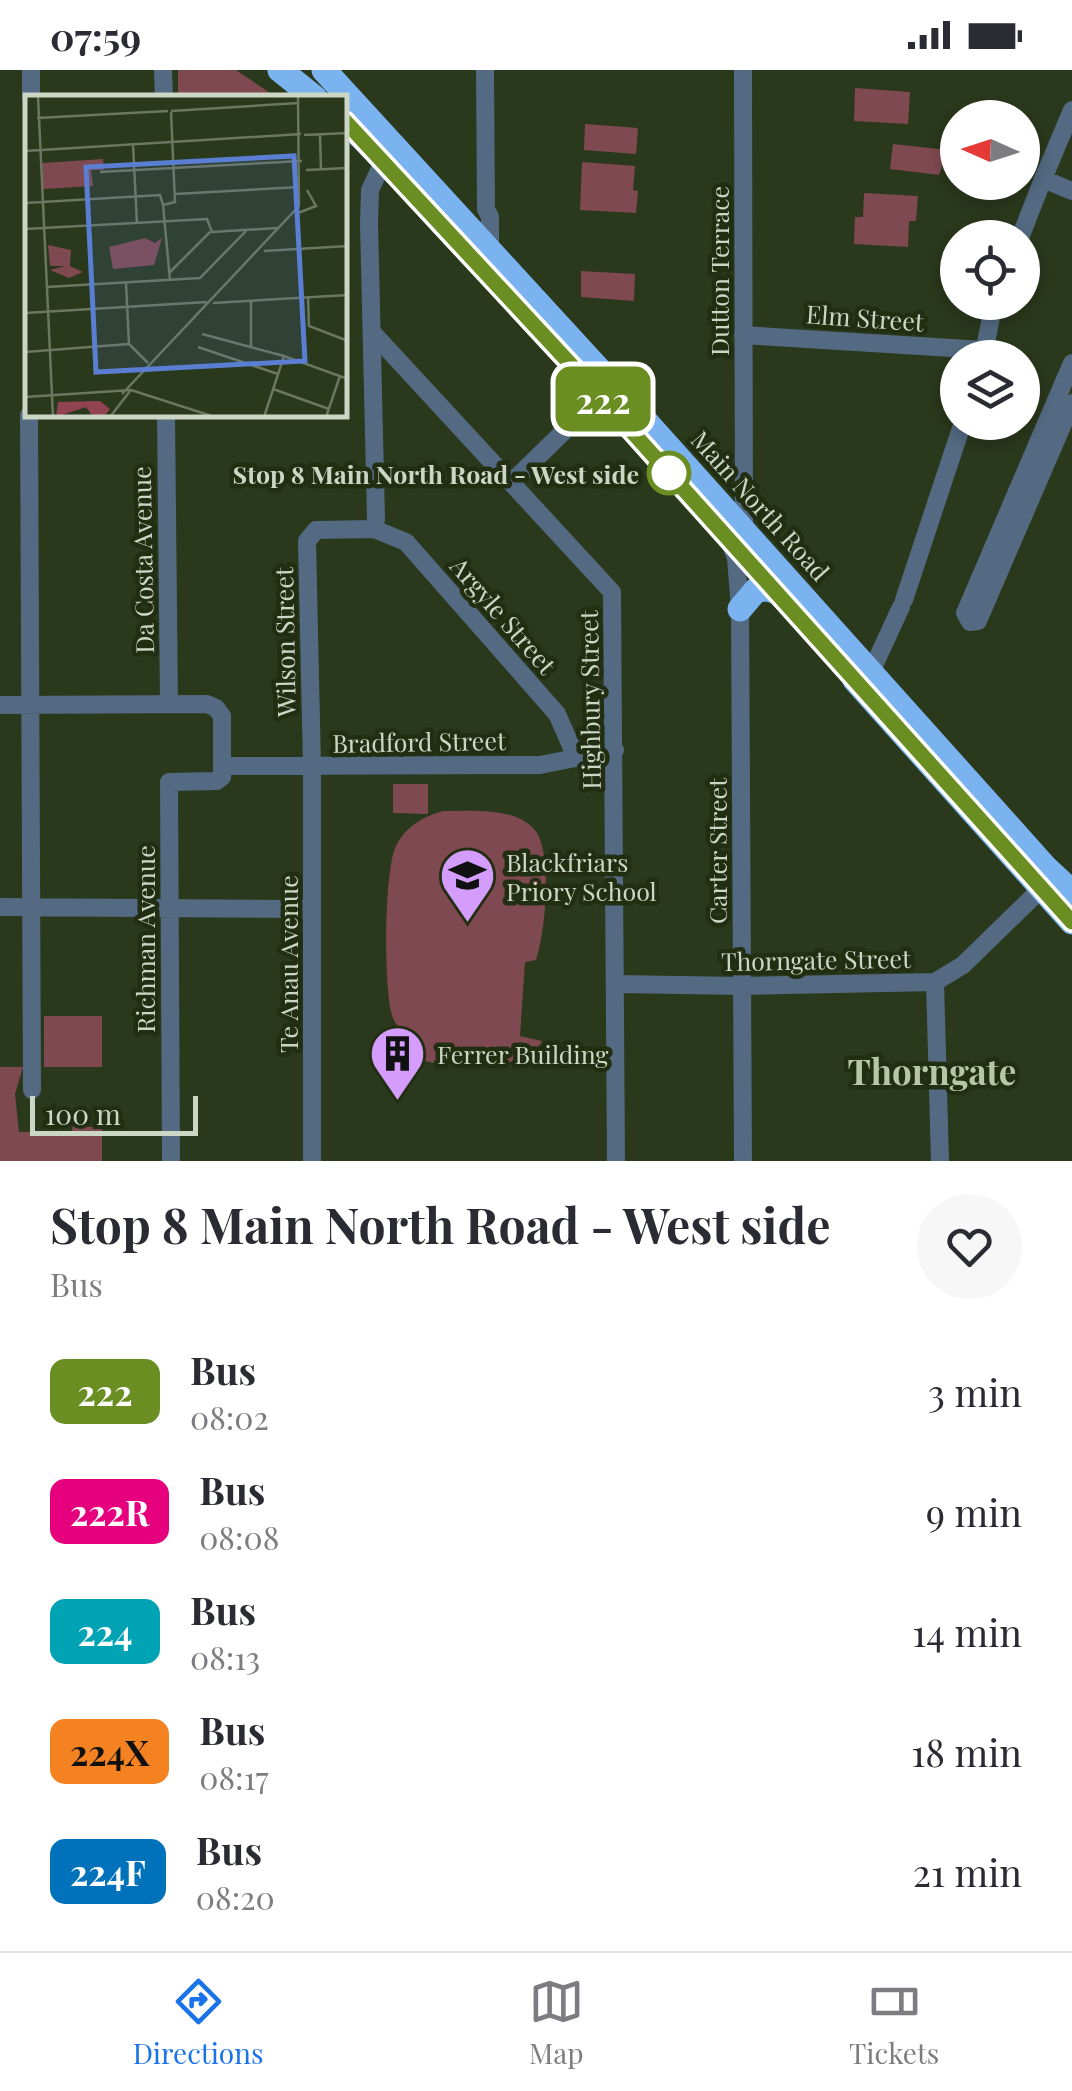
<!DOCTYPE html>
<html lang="en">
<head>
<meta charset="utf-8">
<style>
	:root { --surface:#fff; --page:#f7f7f7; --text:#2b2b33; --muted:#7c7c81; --line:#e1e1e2; --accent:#1a73e8 }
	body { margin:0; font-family:"Playfair Display",serif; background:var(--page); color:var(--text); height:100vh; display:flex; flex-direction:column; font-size:38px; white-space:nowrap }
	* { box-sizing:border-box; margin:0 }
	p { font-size:32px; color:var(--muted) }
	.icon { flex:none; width:55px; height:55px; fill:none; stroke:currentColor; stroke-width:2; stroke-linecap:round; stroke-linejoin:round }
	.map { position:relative; height:1091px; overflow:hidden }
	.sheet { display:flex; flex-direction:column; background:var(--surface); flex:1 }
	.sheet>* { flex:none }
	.badge { padding:0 20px; border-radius:15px; font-size:35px; line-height:65px }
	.needle { width:65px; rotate:273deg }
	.fabs { position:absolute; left:940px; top:30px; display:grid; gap:20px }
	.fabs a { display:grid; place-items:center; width:100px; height:100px; border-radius:50%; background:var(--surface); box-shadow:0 5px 15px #0003; font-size:50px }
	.scale { position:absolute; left:30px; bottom:25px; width:168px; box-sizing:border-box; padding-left:10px; border:5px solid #ccd6c5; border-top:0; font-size:28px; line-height:35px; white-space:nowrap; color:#ccd6c5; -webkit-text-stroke:8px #212e12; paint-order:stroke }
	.map>.badge { position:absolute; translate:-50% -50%; box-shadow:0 0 0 5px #fff }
	.round { display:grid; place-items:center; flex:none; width:105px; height:105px; border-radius:52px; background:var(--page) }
	.overview { display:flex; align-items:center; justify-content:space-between; height:170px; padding:0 50px }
	h1 { font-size:48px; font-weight:700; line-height:75px }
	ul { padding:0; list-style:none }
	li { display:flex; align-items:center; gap:30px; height:120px; padding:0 50px }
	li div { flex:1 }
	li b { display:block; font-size:38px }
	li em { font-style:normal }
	li .badge { min-width:110px; font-weight:700; text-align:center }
	.status { display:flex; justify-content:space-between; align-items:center; height:70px; padding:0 50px; background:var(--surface); direction:ltr }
	.status svg { height:28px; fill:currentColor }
	.menu { display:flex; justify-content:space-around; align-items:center; height:140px; border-top:2px solid var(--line); background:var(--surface); font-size:28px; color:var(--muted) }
	.menu a { display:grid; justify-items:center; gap:5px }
	.menu .selected { color:var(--accent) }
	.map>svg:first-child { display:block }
</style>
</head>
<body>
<div class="status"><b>07:59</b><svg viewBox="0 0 49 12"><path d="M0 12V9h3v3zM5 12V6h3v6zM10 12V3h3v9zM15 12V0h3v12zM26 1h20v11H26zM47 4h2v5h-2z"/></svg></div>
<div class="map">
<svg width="1072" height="1091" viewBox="0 0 1072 1091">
	<rect width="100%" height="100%" fill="#2a381c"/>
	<!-- green -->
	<path fill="#7f4951" d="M178,0H236L276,27H178Z
		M855,18L910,22L908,54L854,51Z
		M585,54L638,58L636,84L584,80Z
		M893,74L948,80L939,105L890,99Z
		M582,92L635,96L633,120L638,121L636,143L580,140Z
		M864,123L918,126L916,151H909L908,177L854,174L855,147H863Z
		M581,201L635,204L634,231L581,227Z
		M393,714H428V744L393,743Z
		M444,741C472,741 514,737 534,759C554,782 545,863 536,890L525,892L520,966L542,971C528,1002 453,999 425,991L415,972V966C403,964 398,959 393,948C383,924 384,799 396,776C406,756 424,746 444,741Z
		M44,946H102V997H44Z
		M0,997H23L15,1024L19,1062L72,1061L73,1053L79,1057H102V1091H0Z"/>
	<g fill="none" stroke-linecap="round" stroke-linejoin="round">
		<!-- minor -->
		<path stroke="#536a82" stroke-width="18" d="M163,0L164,28
			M485,0L486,139L490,147V182
			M743,0L744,461
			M31,28V0
			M1072,40L1043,109L1072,121
			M1020,168L1043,109
			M372,262L612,522L616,1091
			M743,265L984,280
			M983,288L994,232
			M1072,293L965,543L970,552L978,551L1072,333
			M29,345L32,1020
			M166,345L169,634
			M511,413L600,326
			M374,459L406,472L557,644L575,685
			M730,472L736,488L740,539L743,1091
			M904,530L963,352
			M871,602L901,537
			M0,635L207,634L216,638L222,646V707L217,711L169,712L171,1091
			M222,696L540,695L615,680
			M0,837L312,839
			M935,912L940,1091
			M617,914L742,916L935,912L963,895L1041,819
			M312,1091V696L307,471L316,460L374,459L376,449L369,153L370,120L384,90"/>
		<!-- highway -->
		<path stroke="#7ab3ef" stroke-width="25" d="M280,0L315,28
			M324,0L613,315L1046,798L1072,822
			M345,51L382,88
			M740,539L756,520L767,519L778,522
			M855,610L1072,852"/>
	</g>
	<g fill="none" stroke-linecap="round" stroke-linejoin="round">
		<defs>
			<path id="line" d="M345,51L600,326L1072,852"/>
		</defs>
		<!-- line casing -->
		<use href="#line" stroke="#fff" stroke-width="22"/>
		<!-- line -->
		<use href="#line" stroke="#6b8e23" stroke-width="15"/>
	</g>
	<!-- icons -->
	<defs>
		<symbol id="school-pin" viewBox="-11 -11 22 30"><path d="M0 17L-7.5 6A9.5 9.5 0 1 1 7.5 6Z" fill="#d49cfb" stroke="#212e12"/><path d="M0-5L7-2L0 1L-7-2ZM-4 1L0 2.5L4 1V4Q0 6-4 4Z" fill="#111"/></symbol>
		<symbol id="building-pin" viewBox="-11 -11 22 30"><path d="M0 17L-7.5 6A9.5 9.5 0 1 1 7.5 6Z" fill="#d49cfb" stroke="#212e12"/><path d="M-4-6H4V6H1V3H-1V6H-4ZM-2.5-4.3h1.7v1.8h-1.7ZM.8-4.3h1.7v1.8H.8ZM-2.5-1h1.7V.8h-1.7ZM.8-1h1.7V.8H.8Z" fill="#111"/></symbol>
	</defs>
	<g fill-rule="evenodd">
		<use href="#school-pin" x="436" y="774" width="63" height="86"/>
		<use href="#building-pin" x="366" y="952" width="63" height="86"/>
	</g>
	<!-- markers -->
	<circle fill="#fff" stroke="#6b8e23" stroke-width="5" cx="669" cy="403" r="20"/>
	<g text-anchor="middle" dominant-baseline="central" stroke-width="9" stroke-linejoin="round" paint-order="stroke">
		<!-- street labels -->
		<g font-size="25" fill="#ccd6c5" stroke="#212e12">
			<text transform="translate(718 201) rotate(-90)">Dutton Terrace</text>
			<text transform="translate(865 247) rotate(4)">Elm Street</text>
			<text transform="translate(761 435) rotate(48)">Main North Road</text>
			<text transform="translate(142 490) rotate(-91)">Da Costa Avenue</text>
			<text transform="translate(504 545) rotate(49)">Argyle Street</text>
			<text transform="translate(284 572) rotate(-91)">Wilson Street</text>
			<text transform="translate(589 630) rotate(-91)">Highbury Street</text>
			<text transform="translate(419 671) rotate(-1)">Bradford Street</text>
			<text transform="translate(716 781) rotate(-90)">Carter Street</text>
			<text transform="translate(144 869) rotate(-90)">Richman Avenue</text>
			<text transform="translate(816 889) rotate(-1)">Thorngate Street</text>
			<text transform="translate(287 894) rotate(-90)">Te Anau Avenue</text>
		</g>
		<!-- stop labels -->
		<g font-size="25" font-weight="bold" fill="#ccd6c5" stroke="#212e12" text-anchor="end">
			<text x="639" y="403">Stop 8 Main North Road - West side</text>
		</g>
		<!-- poi labels -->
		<g font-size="25" fill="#ccd6c5" stroke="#212e12" text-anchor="start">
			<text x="506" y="791">Blackfriars<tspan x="506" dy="29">Priory School</tspan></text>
			<text x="437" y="983">Ferrer Building</text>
		</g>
		<!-- district labels -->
		<g font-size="35" font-weight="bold" fill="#b5c7a5" stroke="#212e12">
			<text x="932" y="1000">Thorngate</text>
		</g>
	</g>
	<!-- overview -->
	<g transform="translate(25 25)">
		<rect width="322" height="322" fill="#2a381c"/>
		<path d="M78,64L79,75H66L68,91L18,94L17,68ZM120,143L130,148L137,143L129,170L88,174L84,152ZM23,150L46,155L45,171L58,177L44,183L25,175L40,171H25Z" fill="#7f4951"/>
		<path d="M75,306L85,314L79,322H68L61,312L31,322L33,307Z" fill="#914351"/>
		<path fill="none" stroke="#6b7760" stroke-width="2.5" d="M13,1L28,322M146,16L274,8M12,23L143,16M295,39L296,75M279,40L323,38M108,49L112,129M0,56L276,39M281,75L323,73M75,77L277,66M150,99L275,92M0,108L135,100L138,110M138,110L150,107L146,17M138,110L145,185M273,118L291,111L282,95M0,134L182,124L187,137L252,133M239,156L323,151M144,178L185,137M101,188L104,249L123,268M22,192L175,183L222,135M283,202L284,231L323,246M188,208L323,200M0,218L182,207M177,239L259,261M173,252L253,279M226,252V205M0,257L104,249M248,294L304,314M97,299L274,111L273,1M0,302L106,295L190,322M85,322L105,296M239,322L259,261L323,284M301,322L315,281"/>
		<path fill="#5a7ed1" fill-opacity="0.15" stroke="#5a7ed1" stroke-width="5" d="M269,61L280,266L71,277L61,72Z"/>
		<rect width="322" height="322" fill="none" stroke="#ccd6c5" stroke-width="5"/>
	</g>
</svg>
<div class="fabs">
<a><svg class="needle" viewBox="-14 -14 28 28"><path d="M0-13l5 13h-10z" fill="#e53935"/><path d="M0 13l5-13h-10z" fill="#7c7c81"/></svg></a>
<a><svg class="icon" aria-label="locate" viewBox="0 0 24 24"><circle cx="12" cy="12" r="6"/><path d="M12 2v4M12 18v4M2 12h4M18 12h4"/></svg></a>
<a><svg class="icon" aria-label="layers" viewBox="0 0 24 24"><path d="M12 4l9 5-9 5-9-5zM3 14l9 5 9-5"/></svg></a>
</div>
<div class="scale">100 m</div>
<b class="badge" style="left:603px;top:329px;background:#6b8e23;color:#fff">222</b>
</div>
<section class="sheet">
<div class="overview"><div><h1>Stop 8 Main North Road - West side</h1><p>Bus</p></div><a class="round"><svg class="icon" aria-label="heart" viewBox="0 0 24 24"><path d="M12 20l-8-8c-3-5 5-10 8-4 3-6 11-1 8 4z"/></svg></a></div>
<ul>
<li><span class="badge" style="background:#6b8e23;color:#fff">222</span><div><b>Bus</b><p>08:02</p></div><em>3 min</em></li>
<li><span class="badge" style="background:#e6007e;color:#fff">222R</span><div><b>Bus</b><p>08:08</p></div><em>9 min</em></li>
<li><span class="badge" style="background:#00a3b4;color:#fff">224</span><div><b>Bus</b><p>08:13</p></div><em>14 min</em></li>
<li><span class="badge" style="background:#f58220;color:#111">224X</span><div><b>Bus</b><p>08:17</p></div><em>18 min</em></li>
<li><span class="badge" style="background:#0072bc;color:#fff">224F</span><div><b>Bus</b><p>08:20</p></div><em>21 min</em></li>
</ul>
</section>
<nav class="menu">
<a class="selected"><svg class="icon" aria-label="directions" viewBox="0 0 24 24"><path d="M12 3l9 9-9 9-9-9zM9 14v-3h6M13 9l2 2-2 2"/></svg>Directions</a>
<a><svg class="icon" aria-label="map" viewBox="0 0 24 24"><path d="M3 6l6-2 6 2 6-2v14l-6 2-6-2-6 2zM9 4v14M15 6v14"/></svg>Map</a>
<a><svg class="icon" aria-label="tickets" viewBox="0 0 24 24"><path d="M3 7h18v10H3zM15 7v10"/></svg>Tickets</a>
</nav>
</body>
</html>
